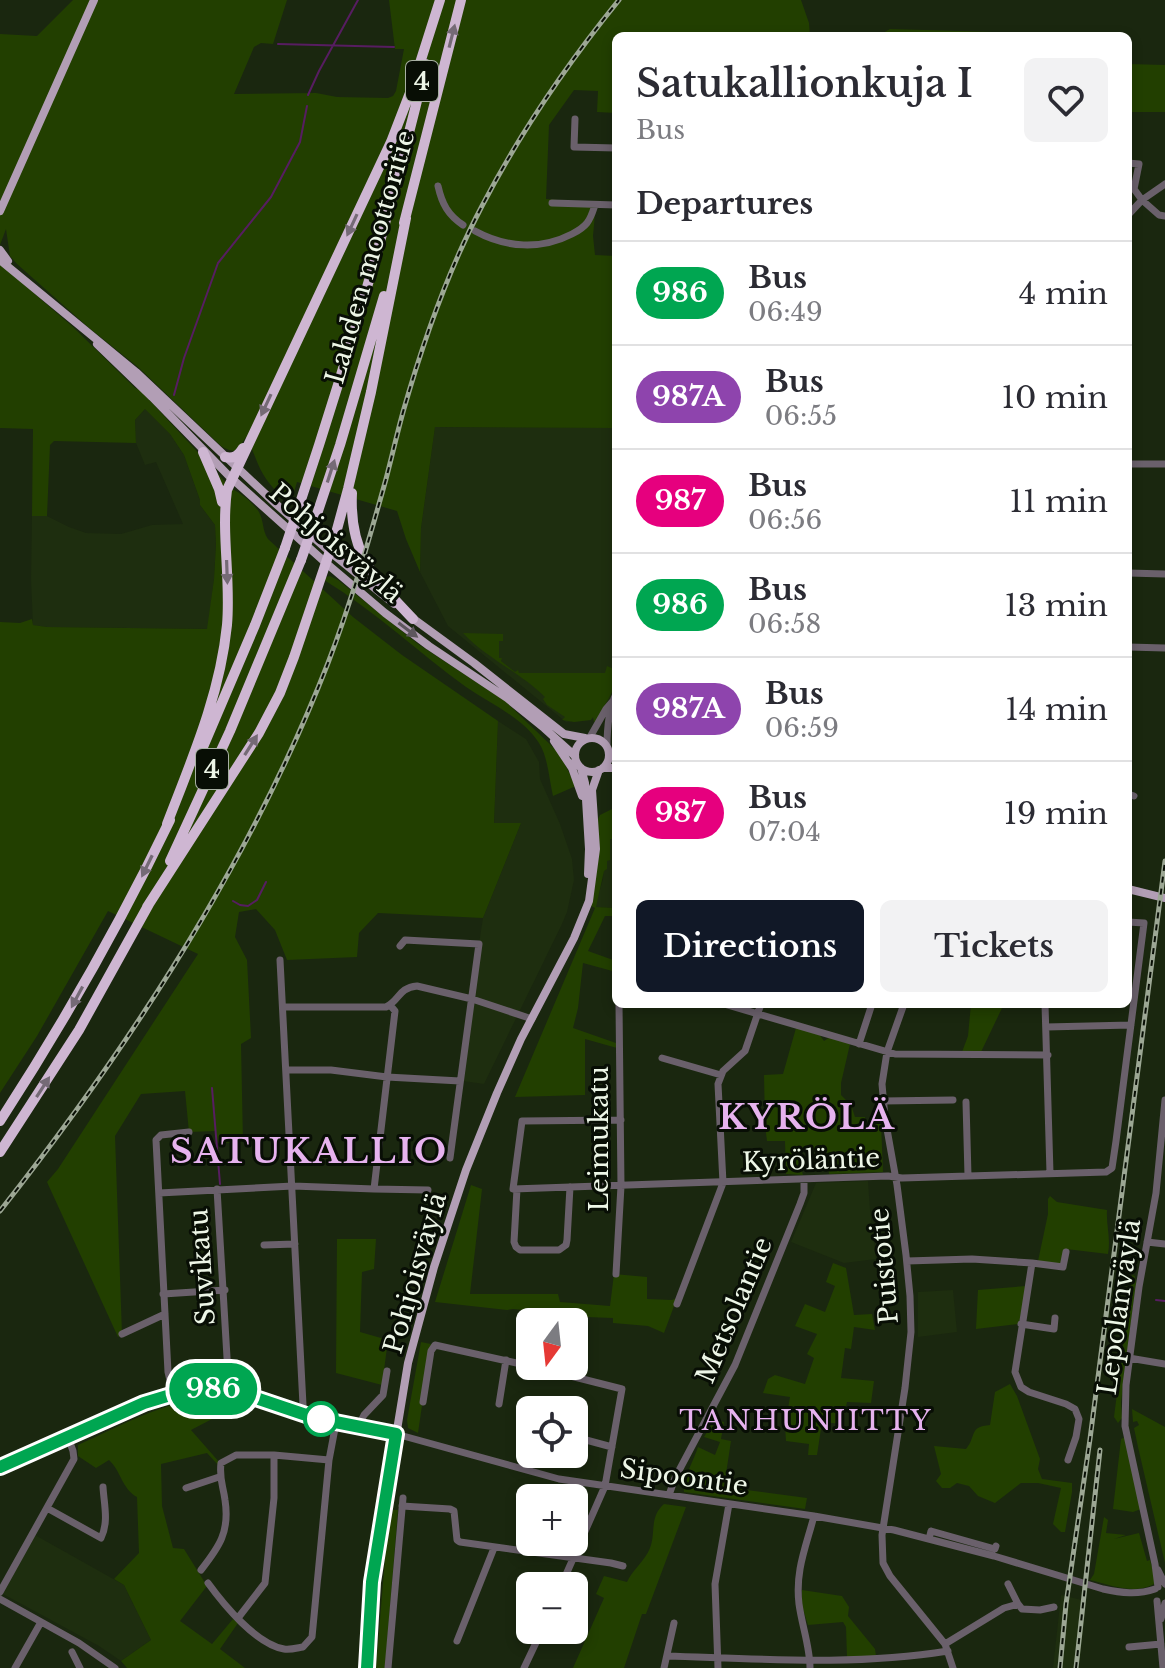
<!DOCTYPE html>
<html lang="en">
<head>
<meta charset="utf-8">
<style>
	:root { --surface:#fff; --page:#f2f2f3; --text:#2b2b33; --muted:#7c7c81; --line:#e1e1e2; --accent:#111827 }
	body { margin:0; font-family:"Libre Baskerville",serif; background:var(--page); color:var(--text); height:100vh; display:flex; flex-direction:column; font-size:30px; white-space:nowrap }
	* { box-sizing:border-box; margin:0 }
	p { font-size:26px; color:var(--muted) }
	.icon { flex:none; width:44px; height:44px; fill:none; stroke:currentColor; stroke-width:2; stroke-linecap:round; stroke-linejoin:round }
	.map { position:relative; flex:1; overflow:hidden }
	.sheet { position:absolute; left:612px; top:32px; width:520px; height:976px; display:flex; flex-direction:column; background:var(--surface); border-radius:12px; box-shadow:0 4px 12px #0003 }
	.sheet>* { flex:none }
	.badge { padding:0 16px; border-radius:26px; font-size:28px; line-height:52px }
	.needle { width:52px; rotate:195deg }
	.fabs { position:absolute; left:516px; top:1308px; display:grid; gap:16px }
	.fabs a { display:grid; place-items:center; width:72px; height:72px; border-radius:12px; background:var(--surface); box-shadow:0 4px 12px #0003; font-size:40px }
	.map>.badge { position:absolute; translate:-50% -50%; box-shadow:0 0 0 4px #fff }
	h2 { padding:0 24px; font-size:30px; line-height:72px }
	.round { display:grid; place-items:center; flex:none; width:84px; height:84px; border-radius:12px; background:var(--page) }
	.summary { display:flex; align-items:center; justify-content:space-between; height:136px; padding:0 24px }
	h1 { font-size:38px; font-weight:600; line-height:60px }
	.button { display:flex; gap:16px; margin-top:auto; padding:16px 24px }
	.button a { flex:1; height:92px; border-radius:12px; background:var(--accent); color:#fff; font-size:32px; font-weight:600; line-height:92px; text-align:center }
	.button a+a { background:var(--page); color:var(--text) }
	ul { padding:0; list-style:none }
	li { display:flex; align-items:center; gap:24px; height:104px; padding:0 24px; border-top:2px solid var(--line) }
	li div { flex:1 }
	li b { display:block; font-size:30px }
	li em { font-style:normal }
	li .badge { min-width:88px; font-weight:700; text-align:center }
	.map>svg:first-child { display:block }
</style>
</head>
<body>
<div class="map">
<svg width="1165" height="1668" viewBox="0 0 1165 1668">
	<rect width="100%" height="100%" fill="#1a270f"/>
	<!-- built -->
	<path fill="#1e2e0f" d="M145,409L170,434L184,455L200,500V505L215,525L216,544L214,579L208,629L47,627L33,625L31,579L32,516H47L69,527L86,533L121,534L152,525L183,524L156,462L145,465L136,443L135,420Z
		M435,427L616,428V723L606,717L566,722L448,626L420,572L421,528Z
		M498,721L526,739L539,762L540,779L560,824L572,859L574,880L567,912L562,924L484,1084L463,1081L479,944L483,918L521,823H494Z
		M607,819H616V908L595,907L603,879Z
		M868,1181L870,1210L876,1259L844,1263L791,1242L816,1183Z
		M953,1290L957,1332L918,1337V1292Z
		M35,1535L124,1585L151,1640L121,1661L99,1646L3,1594Z
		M1061,1595L1086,1601L1079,1668H1053Z"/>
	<!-- green -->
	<path fill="#223f00" d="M73,0H287L273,44L261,43L254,47L234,94L316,93L337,97L388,98L393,96L396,91L404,49H395L389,0H801L809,23L810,36H616V113L597,112L598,91L574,90L549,125L546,199L596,203L593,236L595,255L616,256V428L435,427L421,528L420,572L406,539L397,511L297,482L290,506C281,496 270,486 263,474C256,462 253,449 246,437C237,449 239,456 221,446L138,367L88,327L17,264L10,256L6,229L0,245V34L37,36Z
		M890,29L994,32L1006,36H882L883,33Z
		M1128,64L1165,65V112H1128Z
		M0,264L73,327L135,388L140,390L232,489C241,493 254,504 259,512C264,521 262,530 268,539L353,617L402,655L498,721L494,823H521L483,918L378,913L359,933L357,957L287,960L275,930L256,909L239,912L235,937L247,960L251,1038L241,1044L243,1142L218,1143L216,1131L189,1132L185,1091L141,1094L115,1136L122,1334L118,1337L47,1182L58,1169L198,954L108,911L37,1036L0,1093V622L20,623L32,619L33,625L47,627L207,629L214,579L216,544L215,525L200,505V500L184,455L170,434L145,409L135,420L136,443L54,441L50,445L47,516H32L33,429L0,428Z
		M330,576L338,580L418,644L505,701L559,753L576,786L553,796C549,779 548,757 539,743C522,717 491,704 466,687C418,652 375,611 324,580L326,577Z
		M463,633L503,634V641H499V658H502L501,661L515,672L518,670L519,673H605L607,666L616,670V685L596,721L594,722L593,717L591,720L574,722L562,720L565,717L547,705L543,699L545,697C521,673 486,658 463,633Z
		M616,807L614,839H610V860L607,861V869L604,871L596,907L616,908V916H605L588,951L616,961V972L583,963L578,1008L573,1028L616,1043L617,1048L585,1039V1095L515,1097L595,908L591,906L599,855L598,819L600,815Z
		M971,1004H1044L1045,1007L1002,1008L981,1052H962L968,1036Z
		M796,1028L819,1034L824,1041L830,1037L850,1044L841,1083V1095L851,1105L855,1117H865L866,1123L881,1122L883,1172L829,1174L827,1150L800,1149L802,1159L799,1160L803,1175L786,1174L785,1141H767L765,1125L764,1075L783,1074Z
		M471,1185L482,1189L470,1294H558L560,1302L610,1306L614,1274L647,1277V1299L672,1300L677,1298L664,1333L648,1326L613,1323V1318L586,1317L585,1315L513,1309L507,1310L435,1302Z
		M1050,1196L1057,1202L1107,1210C1106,1225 1111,1238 1108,1254L1066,1249L1062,1264L1038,1261L1048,1214V1199Z
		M337,1239H376L374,1269L362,1272L360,1332L388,1340L382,1385L336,1373Z
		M833,1263L846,1268L854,1315L872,1314L875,1330L854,1327L851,1349L845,1348L841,1378L874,1381L871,1403L847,1402L842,1424L822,1422L817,1455H808L809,1444L786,1441L785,1426L790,1397L763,1393L768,1379L775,1375L805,1384L814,1358L807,1354L817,1334L795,1326L805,1304L825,1312L835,1286L826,1282Z
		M1132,1275L1135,1276L1136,1284L1121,1402L1122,1418L1118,1423L1114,1417Z
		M1026,1286L1019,1324L976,1329L978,1290Z
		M421,1342L431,1344L418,1433L408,1428L407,1420Z
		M1010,1384L1017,1396L1040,1459L1038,1469L1042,1479L1072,1483V1492L1065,1532H1061L1053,1524L1061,1488L1038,1483H1021L995,1503L978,1496L969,1486L957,1483L950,1488H942L936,1481L941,1474L934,1446L966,1449C977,1436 968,1427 990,1425L995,1392Z
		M211,1398L214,1418L191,1430L220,1463L219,1466L207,1453L161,1464L162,1506L173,1548L184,1549L207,1586L180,1621L212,1644L233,1619L238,1623L220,1649L245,1668H127L121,1661L151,1640L124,1585L114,1579L139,1553L137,1497C122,1489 121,1471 109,1460L96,1468L78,1456V1445C121,1426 163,1401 211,1398Z
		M1132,1409L1165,1427V1563L1138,1447L1134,1428L1139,1425L1137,1421L1133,1422Z
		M714,1420L724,1422L721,1439L731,1441L724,1487L807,1498L805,1509L684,1492C682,1480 694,1460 698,1447L715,1455L720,1442L704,1437Z
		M1125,1437L1141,1509L1133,1512L1113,1509L1121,1439Z
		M664,1504L686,1507L646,1614H642L624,1668H573L604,1598L596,1594L604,1576L627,1582C632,1570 645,1561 650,1548C656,1533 649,1517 664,1504Z
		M393,1510H398L385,1668H376L386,1547Z
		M1104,1517L1108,1520L1106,1533L1126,1535L1114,1539L1139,1533L1147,1561L1150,1560L1155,1578L1154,1584C1135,1595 1110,1585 1090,1580L1094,1574Z
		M802,1590L842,1596L849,1607L848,1616L875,1649L876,1656L847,1657L846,1627L843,1622L808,1625L802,1606Z"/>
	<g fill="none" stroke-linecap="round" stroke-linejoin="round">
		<!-- stream -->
		<path stroke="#571d61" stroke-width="2" d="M278,44L394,47
			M308,95L319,71L358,0
			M174,395L184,358L218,263L271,197L300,142L307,106
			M233,901L240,905L248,906L257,900L266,882
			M212,1088L220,1184
			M1156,1300L1165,1301"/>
		<!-- minor -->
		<path stroke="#6a606b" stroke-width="7" d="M575,119L574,147L616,148
			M1128,163L1139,164L1134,189L1142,200L1159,215L1165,216
			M438,186C442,204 448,215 463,225
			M552,203L616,205
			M1128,215L1142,200L1165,184
			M475,231C506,248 541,250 572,234C578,231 583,228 587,223C591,218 593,211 595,205
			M1128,464H1165
			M1128,573L1165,574
			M1128,647L1165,648
			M590,737L606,709L612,702
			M607,747C607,729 608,710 616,694
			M1128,794L1134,796
			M400,946L405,940L479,944L450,1158
			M280,960L303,1405L302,1414
			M724,1004L895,1054L1048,1055
			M904,1004L887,1052L882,1084L885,1118L897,1185L906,1255L910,1296L911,1332L905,1388L882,1535L883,1563L890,1576L945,1644L953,1668
			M1045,1004L1050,1173
			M283,1007H386C400,1000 398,988 417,986L472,999L532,1019
			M1046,1027L1131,1025
			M859,1044L872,1004
			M662,1058L721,1075
			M286,1070H331L387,1077L460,1081
			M883,1101L953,1100
			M966,1102L968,1176
			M621,1120L522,1121L513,1189L888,1176L902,1178L1106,1172L1112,1168L1116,1141L1144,923L1128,922
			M217,1189L229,1391
			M374,1189L395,1011L390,1005
			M517,1189L514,1242L516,1247L520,1250H559L566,1245L567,1240L570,1187
			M159,1193L293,1186L374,1189L428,1190
			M1147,1242L1165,1244
			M264,1245L295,1244
			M907,1261L972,1259L1032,1263L1015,1372L1021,1387L1029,1392L1066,1404L1075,1409L1079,1419L1076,1437L1068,1460
			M1032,1263L1063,1267L1066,1252
			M616,1274L621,1186L619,1004
			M163,1294L225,1290
			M677,1304L723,1183L718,1084L723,1071L745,1051L761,1004
			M1021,1324L1054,1329L1055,1318
			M122,1334L165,1314
			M1129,1358L1165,1364
			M531,1366L622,1389L605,1486L561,1586
			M173,1393L168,1372L156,1140L161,1135L189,1132
			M423,1402L431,1351L435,1345L530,1366
			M499,1404L506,1360
			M574,1420L575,1437L612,1447
			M358,1427L364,1415L383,1395L387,1371
			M0,1467L144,1403L173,1393L208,1388L229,1391L315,1418L396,1434L559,1479L814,1516L894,1530L994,1556L1103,1589C1121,1593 1138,1595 1155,1589
			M186,1488L219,1477
			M669,1495L675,1478L735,1365L800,1204L804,1193V1179
			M402,1506L450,1509L454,1511L457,1540L460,1542L611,1563L623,1566
			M47,1508L101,1538C109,1522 104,1504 103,1487
			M929,1539L931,1531L995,1549L996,1546
			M201,1570C219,1547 230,1532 225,1500C223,1485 219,1479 221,1463L236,1455H274L329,1460
			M1158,1570L1165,1584
			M208,1583C224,1605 256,1644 284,1649C290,1650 297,1648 303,1647L312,1637L329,1460L336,1423
			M1158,1587L1155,1564L1125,1426L1126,1385L1139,1287L1156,1193L1165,1100
			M0,1592L74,1459L73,1451L68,1437
			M0,1599L79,1643L115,1668
			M1157,1601L1163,1668
			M1018,1604L1022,1609L1040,1610L1054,1607
			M238,1618L265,1583L274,1498V1455
			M1161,1619L1165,1603
			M457,1641L494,1548
			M945,1644L1004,1608L1018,1604L1008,1584
			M1129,1647L1161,1644
			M72,1652L80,1668
			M667,1656C761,1659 855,1666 948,1651
			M15,1668L41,1622
			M388,1668L403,1498
			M524,1668L542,1630
			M664,1668L674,1623
			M718,1668L715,1584L729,1504
			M810,1668C810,1647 802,1626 799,1604C795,1571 806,1547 814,1516"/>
		<!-- major -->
		<path stroke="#b29eb5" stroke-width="8" d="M0,211L94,0
			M0,250L8,261
			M0,260L136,372L276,504L330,552L394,604
			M97,344L152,397L228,475L326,563L385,613L429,646L507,698L544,728L575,756
			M411,617L474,663L564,734L585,738
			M575 755a17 17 0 1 1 34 0a17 17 0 1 1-34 0Z
			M554,741L572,768L582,796
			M581,768L585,783L589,849L588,874
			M603,768H616
			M1128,889L1165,898
			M367,1668L372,1582L408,1363L434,1267L466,1170L497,1093L521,1039L574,938L589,901L596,849L592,790L599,770"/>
		<!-- highway -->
		<path stroke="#ceb6d2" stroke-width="10" d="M404,223L461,0
			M203,452L219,489L222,502
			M225,457C234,459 238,456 243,448
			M352,493C349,554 373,577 413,619
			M298,509C347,363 390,214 426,64
			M315,520L340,445L384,296
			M203,747L255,625L285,548
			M167,824C192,759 220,695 227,625C231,580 221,534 227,490L391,142L413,85L440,0
			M170,861L230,731L301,560
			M147,907L259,733L280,693L294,657L336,533L348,489L371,392L406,218
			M0,1121C63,1024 120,924 170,820
			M0,1152L79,1030L149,904"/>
		<defs>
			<path id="rail" d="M0,1211C131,1045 251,861 328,663C351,603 369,540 386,479C392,456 397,434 403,412C423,342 448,270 482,206C520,133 567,64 619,0
				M1060,1668L1066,1604L1090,1439L1165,861
				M1076,1668L1100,1450"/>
		</defs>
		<!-- rail casing -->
		<use href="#rail" stroke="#9ca794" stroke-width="5"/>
		<!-- rail -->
		<use href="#rail" stroke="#080e05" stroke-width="2" stroke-dasharray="6" stroke-linecap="butt"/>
		<!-- highway-bridge -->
		<path stroke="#ceb6d2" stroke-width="10" d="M285,548L298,509
			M301,560L315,520"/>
	</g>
	<!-- one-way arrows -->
	<defs><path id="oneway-solid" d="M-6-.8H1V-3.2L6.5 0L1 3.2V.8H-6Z" transform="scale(2)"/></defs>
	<g fill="#756a76">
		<use href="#oneway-solid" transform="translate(452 36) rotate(-76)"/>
		<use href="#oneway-solid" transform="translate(352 225) rotate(115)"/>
		<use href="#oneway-solid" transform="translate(266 405) rotate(115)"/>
		<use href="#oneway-solid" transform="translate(331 471) rotate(-72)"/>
		<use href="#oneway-solid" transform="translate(227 572) rotate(88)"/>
		<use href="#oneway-solid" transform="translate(251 745) rotate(-58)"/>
		<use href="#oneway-solid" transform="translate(147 866) rotate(116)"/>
		<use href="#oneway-solid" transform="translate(77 997) rotate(118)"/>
		<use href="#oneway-solid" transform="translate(43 1087) rotate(-57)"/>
	</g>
	<use fill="#5d565d" href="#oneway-solid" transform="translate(408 630) rotate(37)"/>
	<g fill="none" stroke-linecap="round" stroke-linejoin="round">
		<defs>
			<path id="line" d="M0,1467L144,1403L187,1390L208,1388L238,1392L315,1418L396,1434L372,1582L367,1668"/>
		</defs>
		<!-- line casing -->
		<use href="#line" stroke="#fff" stroke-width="18"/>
		<!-- line -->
		<use href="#line" stroke="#00a651" stroke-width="12"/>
	</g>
	<!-- markers -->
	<circle fill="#fff" stroke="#00a651" stroke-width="4" cx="321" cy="1419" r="16"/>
	<g text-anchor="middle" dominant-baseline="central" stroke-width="6" stroke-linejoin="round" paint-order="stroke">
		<!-- shield labels -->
		<g fill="#080e05" stroke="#a8b0a3" stroke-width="2">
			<rect x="406" y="61" width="32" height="40" rx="6"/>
			<rect x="196" y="749" width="32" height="40" rx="6"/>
		</g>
		<g font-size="24" font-weight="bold" fill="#edf6e7">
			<text x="422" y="81">4</text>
			<text x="212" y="769">4</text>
		</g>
		<!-- street labels -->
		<g font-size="26" fill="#edf6e7" stroke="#080e05">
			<text transform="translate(370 257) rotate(-74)">Lahden moottoritie</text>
			<text transform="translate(336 543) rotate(41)">Pohjoisväylä</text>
			<text transform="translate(599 1139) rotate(-90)">Leimukatu</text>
			<text transform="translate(811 1160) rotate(-2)">Kyröläntie</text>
			<text transform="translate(884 1266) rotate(-95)">Puistotie</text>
			<text transform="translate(202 1267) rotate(-94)">Suvikatu</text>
			<text transform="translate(415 1273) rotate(-74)">Pohjoisväylä</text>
			<text transform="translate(1119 1307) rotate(-82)">Lepolanväylä</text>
			<text transform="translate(734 1310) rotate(-67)">Metsolantie</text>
			<text transform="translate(684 1477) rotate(8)">Sipoontie</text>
		</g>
		<!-- neighbourhood labels -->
		<g font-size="28" letter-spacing="2" fill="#e6b2ee" stroke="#080e05">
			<text x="806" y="1420">TANHUNIITTY</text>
		</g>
		<!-- district labels -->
		<g font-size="34" font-weight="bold" letter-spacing="2" fill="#e6b2ee" stroke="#080e05">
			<text x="807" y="1117">KYRÖLÄ</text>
			<text x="309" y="1151">SATUKALLIO</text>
		</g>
	</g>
</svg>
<div class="fabs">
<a><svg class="needle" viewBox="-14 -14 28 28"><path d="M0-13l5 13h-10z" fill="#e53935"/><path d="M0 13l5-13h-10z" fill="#7c7c81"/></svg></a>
<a><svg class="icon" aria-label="locate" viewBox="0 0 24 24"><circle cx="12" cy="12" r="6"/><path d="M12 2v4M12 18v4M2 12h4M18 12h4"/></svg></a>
<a>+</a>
<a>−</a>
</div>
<b class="badge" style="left:213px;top:1389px;background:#00a651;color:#fff">986</b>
<section class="sheet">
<div class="summary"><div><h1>Satukallionkuja I</h1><p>Bus</p></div><a class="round"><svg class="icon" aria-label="heart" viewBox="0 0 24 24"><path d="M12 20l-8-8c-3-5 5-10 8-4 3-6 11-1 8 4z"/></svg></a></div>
<h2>Departures</h2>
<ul>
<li><span class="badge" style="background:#00a651;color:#fff">986</span><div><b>Bus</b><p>06:49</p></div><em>4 min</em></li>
<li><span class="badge" style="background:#8e44ad;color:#fff">987A</span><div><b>Bus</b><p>06:55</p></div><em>10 min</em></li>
<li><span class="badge" style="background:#e6007e;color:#fff">987</span><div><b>Bus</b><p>06:56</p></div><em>11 min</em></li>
<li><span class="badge" style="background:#00a651;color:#fff">986</span><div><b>Bus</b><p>06:58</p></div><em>13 min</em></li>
<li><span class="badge" style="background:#8e44ad;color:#fff">987A</span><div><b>Bus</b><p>06:59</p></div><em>14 min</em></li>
<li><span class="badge" style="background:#e6007e;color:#fff">987</span><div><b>Bus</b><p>07:04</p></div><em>19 min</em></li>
</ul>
<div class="button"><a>Directions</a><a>Tickets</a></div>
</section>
</div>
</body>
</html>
